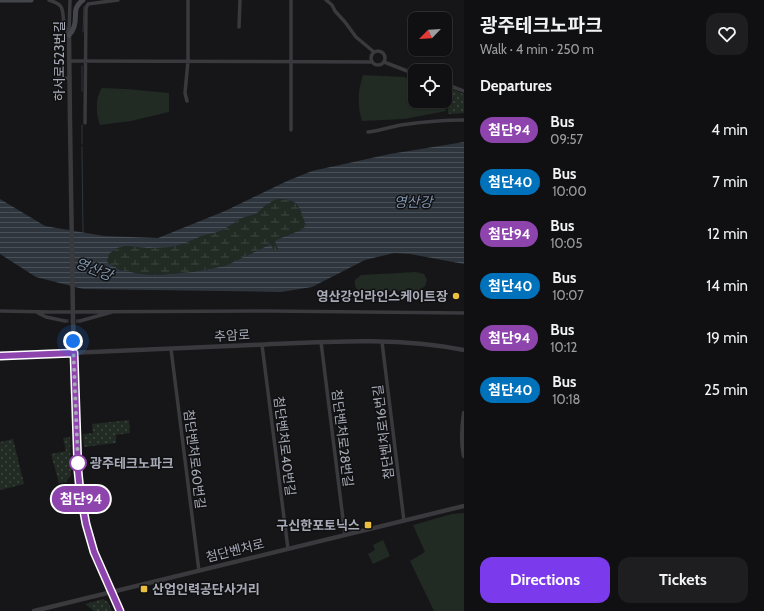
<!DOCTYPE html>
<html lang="en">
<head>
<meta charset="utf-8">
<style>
	:root { --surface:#101012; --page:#1e1e20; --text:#f1f3f6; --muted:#9c9d9f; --line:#303032; --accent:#7c3aed }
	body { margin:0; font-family:Cabin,"Noto Sans KR",sans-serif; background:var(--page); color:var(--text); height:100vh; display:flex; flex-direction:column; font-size:15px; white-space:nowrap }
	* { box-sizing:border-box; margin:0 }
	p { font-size:13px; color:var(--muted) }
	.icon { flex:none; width:22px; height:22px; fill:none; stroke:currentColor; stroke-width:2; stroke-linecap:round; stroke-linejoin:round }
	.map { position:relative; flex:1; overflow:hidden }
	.panel { display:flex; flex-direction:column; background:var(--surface); width:300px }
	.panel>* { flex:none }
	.badge { padding:0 8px; border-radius:13px; font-size:14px; line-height:26px }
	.needle { width:26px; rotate:245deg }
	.buttons { position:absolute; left:408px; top:12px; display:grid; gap:8px }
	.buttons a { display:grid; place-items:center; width:44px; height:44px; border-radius:8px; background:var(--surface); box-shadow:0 1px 3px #0004,0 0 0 1px var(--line); font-size:20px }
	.you { position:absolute; width:20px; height:20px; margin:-10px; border:3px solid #fff; border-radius:50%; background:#1a73e8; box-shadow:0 0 0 6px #1a73e833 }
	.map>.badge { position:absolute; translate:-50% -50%; box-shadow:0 0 0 2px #fff }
	h2 { padding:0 16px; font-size:15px; line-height:36px }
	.round { display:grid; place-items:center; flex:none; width:42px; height:42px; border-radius:12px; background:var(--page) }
	.head { display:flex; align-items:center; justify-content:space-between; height:68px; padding:0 16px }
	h1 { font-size:19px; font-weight:700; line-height:30px }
	.primary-button { display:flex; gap:8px; margin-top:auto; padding:8px 16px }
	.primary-button a { flex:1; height:46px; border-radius:12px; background:var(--accent); color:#fff; font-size:16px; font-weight:700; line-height:46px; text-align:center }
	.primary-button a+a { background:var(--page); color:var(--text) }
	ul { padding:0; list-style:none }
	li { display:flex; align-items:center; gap:12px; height:52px; padding:0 16px }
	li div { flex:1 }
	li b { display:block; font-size:15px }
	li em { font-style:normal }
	li .badge { min-width:44px; font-weight:700; text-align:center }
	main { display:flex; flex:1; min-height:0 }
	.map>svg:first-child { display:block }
</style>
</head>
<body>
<main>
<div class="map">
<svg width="464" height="611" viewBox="0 0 464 611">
	<defs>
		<pattern id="wetland-marsh" width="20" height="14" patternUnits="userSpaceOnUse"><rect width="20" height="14" fill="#222a24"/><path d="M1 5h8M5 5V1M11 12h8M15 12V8" fill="none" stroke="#3f4642"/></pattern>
		<pattern id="park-dots" width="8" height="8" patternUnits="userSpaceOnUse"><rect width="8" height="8" fill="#222a24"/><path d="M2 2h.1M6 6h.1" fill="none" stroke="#3f4642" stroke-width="1.8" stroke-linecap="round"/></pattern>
		<pattern id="water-rules" width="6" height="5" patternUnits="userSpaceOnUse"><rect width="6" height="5" fill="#2e353d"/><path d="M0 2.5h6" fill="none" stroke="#495057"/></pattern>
	</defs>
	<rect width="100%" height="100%" fill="#161618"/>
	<!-- green -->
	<path fill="#222a24" d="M363,75L404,77L415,80V101H445V91L446,111L404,119L362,121C357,105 358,90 363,75Z
		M102,88L127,89L169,93V112L131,121L100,125C96,115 95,97 102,88Z
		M416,272L424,274L427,280L425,286L420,290L364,292C357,291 354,287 355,280L361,275Z
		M464,513V611H434L410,561L425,552L413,525L452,514Z
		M383,540L390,556L373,564L368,554L375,550L373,545Z"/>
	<!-- wetland -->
	<path fill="url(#wetland-marsh)" d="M277,199C301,200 298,205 306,226L301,230L276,240L275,242L278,249L277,251H274L271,244L225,266L192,272L157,275L141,274L120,270L107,262L109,254L117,248L126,246L148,248L183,244L202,236L221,231L242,218L256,214L266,205Z"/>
	<!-- park -->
	<path fill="url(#park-dots)" d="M449,88L464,94V113L448,114L447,92Z
		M129,420L130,433L116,435V443L84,447L83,434L93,433L92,424Z
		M70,437L71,475L66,482L59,483L51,454L66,451L63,438Z
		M13,439L24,484L0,490V442Z
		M103,599L108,602L112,611H94L85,604Z"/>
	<!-- water -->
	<path fill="url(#water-rules)" fill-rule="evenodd" d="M464,142V264L410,254L394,253L365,260L312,287L281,292L83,289L36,277L0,254V199L45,226L104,236L158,238L225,211L287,181L312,171L390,154ZM277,199C301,200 298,205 306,226L301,230L276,240L275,242L278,249L277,251H274L271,244L225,266L192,272L157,275L141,274L120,270L107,262L109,254L117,248L126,246L148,248L170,247L183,244L202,236L221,231L242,218L256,214L266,205Z"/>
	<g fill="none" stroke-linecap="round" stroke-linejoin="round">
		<!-- stream -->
		<path stroke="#2e353d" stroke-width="1" d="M83,32L84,6
			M82,91V66
			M82,144V125
			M82,147L83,232"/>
		<!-- minor-tunnel -->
		<path stroke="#333438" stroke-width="3.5" stroke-dasharray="3.5 2" stroke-linecap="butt" d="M65,321H80"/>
		<!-- minor -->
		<path stroke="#39393e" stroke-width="3.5" d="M49,0C65,5 62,9 64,24C65,28 67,32 69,35
			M326,0L332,5L335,11L345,22L356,37L374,52
			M239,27L240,0
			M69,33L70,0
			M371 58a7 7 0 1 1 14 0a7 7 0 1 1-14 0Z
			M69,61L372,62
			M384,62L415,74
			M56,79L70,78
			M445,84L464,91
			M187,101L185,93L188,61V0
			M85,123L86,8L88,4L118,0
			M291,130V0
			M368,132C379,131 390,127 401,125C422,122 443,120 464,120
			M0,311L51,312L268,311L464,313
			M38,313L46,317L65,321
			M80,321L112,312
			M321,342L345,535
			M382,342L404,521
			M262,345L288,549
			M171,349L199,571"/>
		<!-- tertiary -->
		<path stroke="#39393e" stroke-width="4.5" d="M69,35L70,122
			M73,318L74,353
			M0,356C84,353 168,349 252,345C322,342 395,336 464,350
			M464,413C462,427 461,442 464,456
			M34,611L464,506"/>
		<!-- secondary -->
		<path stroke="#45464c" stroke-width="5" d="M0,0H31
			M69,35C71,33 73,30 74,27C78,15 71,9 83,0
			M74,353L78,471L80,491L86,524L94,552L120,611"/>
		<!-- tertiary-bridge -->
		<path stroke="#39393e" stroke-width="4.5" d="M70,122L73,318"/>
	</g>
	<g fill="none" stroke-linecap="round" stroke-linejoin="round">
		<defs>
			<path id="line" d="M0,356L74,353L78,471L80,491L86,524L94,552L120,611"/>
		</defs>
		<!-- line casing -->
		<use href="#line" stroke="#fff" stroke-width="9"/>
		<!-- line -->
		<use href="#line" stroke="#8e44ad" stroke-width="6"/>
		<!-- walk -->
		<path stroke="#a8abb7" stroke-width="4" stroke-dasharray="0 7.2" d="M73,341L78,463"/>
	</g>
	<!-- markers -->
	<g fill="#e9bf3d" stroke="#111113" stroke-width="1.5">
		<circle cx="456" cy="296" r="4"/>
		<rect x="364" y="521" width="8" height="8" rx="2"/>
		<rect x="140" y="585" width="8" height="8" rx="2"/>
	</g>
	<circle fill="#fff" stroke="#8e44ad" stroke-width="2" cx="78" cy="463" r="8"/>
	<g text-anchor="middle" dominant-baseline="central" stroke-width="3" stroke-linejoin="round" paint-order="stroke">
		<!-- street labels -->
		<g font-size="13" fill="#a8abb7" stroke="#111113">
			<text transform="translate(59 61) rotate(-90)">하서로523번길</text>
			<text transform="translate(232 335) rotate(-3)">추암로</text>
			<text transform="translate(383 432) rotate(-97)">첨단벤처로16번길</text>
			<text transform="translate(343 438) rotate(83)">첨단벤처로28번길</text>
			<text transform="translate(285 446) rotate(83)">첨단벤처로40번길</text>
			<text transform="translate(195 459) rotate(83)">첨단벤처로60번길</text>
			<text transform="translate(235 550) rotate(-14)">첨단벤처로</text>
		</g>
		<!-- poi labels -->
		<g font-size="13" font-weight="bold" fill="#a8abb7" stroke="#111113" text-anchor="end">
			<text x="448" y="296">영산강인라인스케이트장</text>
			<text x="360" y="525">구신한포토닉스</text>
			<text x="152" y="589" text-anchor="start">산업인력공단사거리</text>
		</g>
		<!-- stop labels -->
		<g font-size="13" font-weight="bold" fill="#a8abb7" stroke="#111113" text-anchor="start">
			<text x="90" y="463">광주테크노파크</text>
		</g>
		<!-- water labels -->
		<g font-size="14" font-style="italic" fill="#8196b0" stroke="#111113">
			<text x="413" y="202">영산강</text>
			<text transform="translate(94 269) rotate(22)">영산강</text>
		</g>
	</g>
</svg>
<div class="buttons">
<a><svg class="needle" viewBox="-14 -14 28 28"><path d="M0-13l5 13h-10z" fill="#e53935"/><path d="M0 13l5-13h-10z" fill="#9c9d9f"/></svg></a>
<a><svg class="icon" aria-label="locate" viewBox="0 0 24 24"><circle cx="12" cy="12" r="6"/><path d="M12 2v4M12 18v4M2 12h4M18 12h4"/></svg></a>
</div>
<div class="you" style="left:73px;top:341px"></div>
<b class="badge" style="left:81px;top:499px;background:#8e44ad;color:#fff">첨단94</b>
</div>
<section class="panel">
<div class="head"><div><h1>광주테크노파크</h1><p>Walk · 4 min · 250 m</p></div><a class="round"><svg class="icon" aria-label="heart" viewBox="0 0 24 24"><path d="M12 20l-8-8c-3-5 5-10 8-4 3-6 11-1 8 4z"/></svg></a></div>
<h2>Departures</h2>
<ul>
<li><span class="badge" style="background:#8e44ad;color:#fff">첨단94</span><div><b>Bus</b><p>09:57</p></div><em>4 min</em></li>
<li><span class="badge" style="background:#0072bc;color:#fff">첨단40</span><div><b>Bus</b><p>10:00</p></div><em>7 min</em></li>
<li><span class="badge" style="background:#8e44ad;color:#fff">첨단94</span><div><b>Bus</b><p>10:05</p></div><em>12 min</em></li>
<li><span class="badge" style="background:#0072bc;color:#fff">첨단40</span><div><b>Bus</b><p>10:07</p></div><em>14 min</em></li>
<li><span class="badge" style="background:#8e44ad;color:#fff">첨단94</span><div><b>Bus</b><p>10:12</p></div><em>19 min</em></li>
<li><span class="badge" style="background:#0072bc;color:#fff">첨단40</span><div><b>Bus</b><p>10:18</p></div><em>25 min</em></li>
</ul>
<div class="primary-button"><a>Directions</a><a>Tickets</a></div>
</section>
</main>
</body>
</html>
